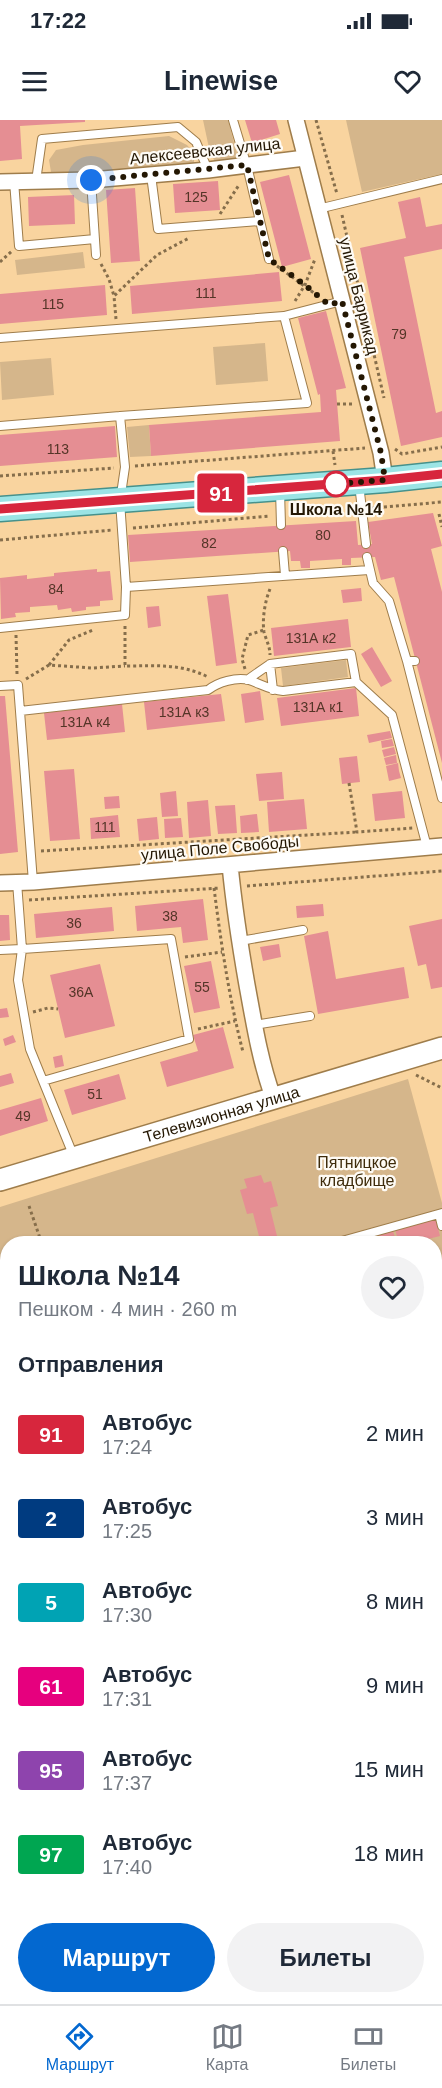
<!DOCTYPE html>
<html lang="ru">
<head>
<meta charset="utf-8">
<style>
	:root { --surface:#fff; --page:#f2f2f3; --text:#1f2937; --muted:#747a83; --line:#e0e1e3; --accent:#0368d0 }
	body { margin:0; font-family:Arial,sans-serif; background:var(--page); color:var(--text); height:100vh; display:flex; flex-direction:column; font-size:22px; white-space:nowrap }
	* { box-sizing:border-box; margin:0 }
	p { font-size:20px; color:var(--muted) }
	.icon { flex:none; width:33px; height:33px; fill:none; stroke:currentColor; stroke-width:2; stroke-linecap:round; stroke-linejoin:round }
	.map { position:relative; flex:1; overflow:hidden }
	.details { position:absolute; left:0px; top:1116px; width:442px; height:768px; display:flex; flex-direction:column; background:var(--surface); border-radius:24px 24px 0 0; box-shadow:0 2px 4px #0004 }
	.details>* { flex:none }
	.badge { padding:0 12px; border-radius:4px; font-size:21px; line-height:39px }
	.you { position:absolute; width:30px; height:30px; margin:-15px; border:4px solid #fff; border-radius:50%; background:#1a73e8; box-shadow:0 0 0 9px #1a73e833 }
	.map>.badge { position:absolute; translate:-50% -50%; box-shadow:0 0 0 3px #fff }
	h2 { padding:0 18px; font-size:22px; line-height:54px }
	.round { display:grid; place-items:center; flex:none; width:63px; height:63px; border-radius:32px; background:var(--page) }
	.overview { display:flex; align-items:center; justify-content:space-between; height:102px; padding:0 18px }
	h1 { font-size:28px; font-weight:600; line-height:45px }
	.primary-button { display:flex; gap:12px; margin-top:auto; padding:12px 18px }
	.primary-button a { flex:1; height:69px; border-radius:36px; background:var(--accent); color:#fff; font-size:24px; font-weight:600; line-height:69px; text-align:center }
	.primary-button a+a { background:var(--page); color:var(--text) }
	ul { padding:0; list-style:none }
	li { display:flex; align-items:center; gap:18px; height:84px; padding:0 18px }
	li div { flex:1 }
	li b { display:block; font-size:22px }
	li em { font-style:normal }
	li .badge { min-width:66px; font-weight:700; text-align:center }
	.status { display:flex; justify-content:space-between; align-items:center; height:42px; padding:0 30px; background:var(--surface); direction:ltr }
	.status svg { height:16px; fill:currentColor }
	header { display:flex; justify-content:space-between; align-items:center; height:78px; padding:0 18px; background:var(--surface); font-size:27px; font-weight:600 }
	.tab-bar { display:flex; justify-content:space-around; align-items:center; height:84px; border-top:2px solid var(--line); background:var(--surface); font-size:16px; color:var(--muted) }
	.tab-bar a { display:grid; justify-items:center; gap:3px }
	.tab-bar .on { color:var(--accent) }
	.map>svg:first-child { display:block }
</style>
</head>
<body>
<div class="status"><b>17:22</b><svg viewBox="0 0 49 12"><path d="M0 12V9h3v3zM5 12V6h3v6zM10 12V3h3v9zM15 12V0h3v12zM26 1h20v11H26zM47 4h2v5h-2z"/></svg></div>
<header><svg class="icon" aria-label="menu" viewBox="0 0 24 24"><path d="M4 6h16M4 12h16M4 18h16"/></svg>Linewise<svg class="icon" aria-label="heart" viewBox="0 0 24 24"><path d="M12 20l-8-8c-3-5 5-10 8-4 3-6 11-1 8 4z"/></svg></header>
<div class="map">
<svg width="442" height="1884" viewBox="0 0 442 1884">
	<rect width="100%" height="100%" fill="#f9d49f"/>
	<!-- green -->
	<path fill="#d5b68b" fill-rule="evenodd" d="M203,0H228L239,41L214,40L209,28Z
		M346,0H442V54L362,72Z
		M169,16L187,25L194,33V45L66,55L51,52L49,40L56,30L83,25Z
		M83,132L85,148L17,155L15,140Z
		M265,223L268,261L216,265L213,227Z
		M51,238L54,275L2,280L0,242Z
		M149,305L151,336L130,337L127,307Z
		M346,540L348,557L283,566L281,548Z
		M408,959L442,1083V1884H0V1087ZM8,1124H435V1876H8Z"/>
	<!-- building -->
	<path fill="#e58e93" d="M0,0H85V2L20,6L22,39L0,41Z
		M245,0H276L280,14L252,23Z
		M227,27L228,34L219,35L218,29Z
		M289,55L311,139L282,147L260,62Z
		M218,61L220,90L175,93L173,64Z
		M135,68L140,141L111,143L106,70Z
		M74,75L75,104L29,106L28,77Z
		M420,77L426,107L442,104V129L404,137L436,293L442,291V317L401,326L360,128L406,118L398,82Z
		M279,152L282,181L132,194L130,166Z
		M105,165L107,195L0,204V174Z
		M326,191L346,268L336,270L340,321L151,336L149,305L321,292L320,274L318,275L298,198Z
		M115,306L117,337L0,346V315Z
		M433,393L442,426L431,429L442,472V643L394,457L381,460L375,437L351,438V445H342V439L310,441V448H301L300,441H291L290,431L130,442L128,415L356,401L358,425L372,424L368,402Z
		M97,449V452L110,451L113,480L100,481V486L86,487V490L72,492L71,488L58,490L57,485L30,487V492L15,493L16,497L1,499L0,458L27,455V459L54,456V453Z
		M361,468L362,481L343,483L341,470Z
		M228,474L237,543L216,546L207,476Z
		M159,486L161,506L148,508L146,487Z
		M348,499L351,527L274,536L271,508Z
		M372,527L392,561L381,567L361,534Z
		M356,568L359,596L281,606L277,578Z
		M260,571L264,600L245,603L241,574Z
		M221,574L225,601L147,610L144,582Z
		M0,576H5L18,732L0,734Z
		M122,584L125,612L47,620L44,593Z
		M390,611L392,618L369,623L367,615Z
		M392,619L394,626L382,628L381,621Z
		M394,627L396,634L384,637L382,630Z
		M396,635L397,643L386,645L384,638Z
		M357,636L360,662L342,664L339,638Z
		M398,643L399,651L393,653L399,651L401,658L389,661L386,646Z
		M74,649L80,719L50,721L44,651Z
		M282,652L284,679L259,681L256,654Z
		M176,671L178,696L162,697L160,673Z
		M402,671L405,698L375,701L372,674Z
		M119,676L120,688L105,689L104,677Z
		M304,679L307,709L269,712L267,682Z
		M208,680L211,716L189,718L187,682Z
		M235,685L237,713L218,714L215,686Z
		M257,694L259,712L241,713L240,696Z
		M118,695L120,717L91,719L90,698Z
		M157,697L159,719L139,721L137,699Z
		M181,698L183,717L165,718L164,699Z
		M203,779L208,820L183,823L181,807L137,811L135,786Z
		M323,784L324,796L297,798L296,786Z
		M112,787L114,811L36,818L34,794Z
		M0,795H9L10,820L0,821Z
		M442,799V867L431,869L426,844L418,846L409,806Z
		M328,811L336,859L404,847L409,878L318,894L304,816Z
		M279,824L281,837L263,841L260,827Z
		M211,841L220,888L194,893L184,846Z
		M100,844L115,906L65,918L50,855Z
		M7,888L9,897L0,898V889Z
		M223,907L234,948L167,967L160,942L198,931L193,915Z
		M13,915L16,922L5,926L3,919Z
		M62,935L64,946L55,948L53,937Z
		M11,953L14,963L0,967V956Z
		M119,954L126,979L72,995L64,970Z
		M41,978L48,1001L0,1016V990Z
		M261,1055L264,1063L271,1061L278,1086L270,1088L279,1124H261L253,1093L247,1094L240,1070L247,1068L244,1059Z
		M435,1097L440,1116L428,1119L430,1124H399L395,1109Z
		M393,1111L397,1124H372L370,1117Z"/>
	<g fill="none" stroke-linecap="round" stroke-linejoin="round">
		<defs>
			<path id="lane" d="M233,0L248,50L269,139
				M151,55L158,109L260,101
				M91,60L96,135
				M14,61L19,126L95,119
				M36,61L42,19L178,7L196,22L208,50
				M318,89L442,59
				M0,218L284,196
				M0,306L120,296
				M359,364L366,424
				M280,370L281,405
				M283,431L285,455
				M367,437L373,463L389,481L407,541H415
				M126,467L369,450
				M0,508L125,495L126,467L120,381L125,347L120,296L307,283L284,196L342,181
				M407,541L442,678
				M270,544L273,570
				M247,560L270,544L351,534L356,562
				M0,566L18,565L33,762
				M20,591L208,570C218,562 236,557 249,560C261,564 270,570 283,571L356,562L392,595L427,727
				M17,762L22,829L171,819L189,919L43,961L74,1037
				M240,821L303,810
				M0,830L22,829L18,860L30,929L43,961
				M254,905L310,896
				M439,1094L442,1106
				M331,1124L442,1093
				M0,1209L8,1207
				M0,1393L8,1419
				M435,1749L442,1748
				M148,1876L150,1884"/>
			<path id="street" d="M296,0L381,333L385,360
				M0,62L91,60L208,50L305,38
				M230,745C234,786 240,825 247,865C254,903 260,941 273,977
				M0,763L33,762L442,726"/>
			<g id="secondary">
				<path id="s1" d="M0,1060L442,928"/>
			</g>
			<path id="primary" d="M0,389L385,360L442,354"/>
		</defs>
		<!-- lane casing -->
		<use href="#lane" stroke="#9f7d4b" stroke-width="10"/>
		<!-- street casing -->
		<use href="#street" stroke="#9f7d4b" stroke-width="18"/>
		<!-- secondary casing -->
		<use href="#secondary" stroke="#9f7d4b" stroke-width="24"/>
		<!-- primary casing -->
		<use href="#primary" stroke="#46918b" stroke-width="27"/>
		<!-- path -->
		<path stroke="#866e4b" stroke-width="3" stroke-dasharray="3 3" stroke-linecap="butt" d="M316,0L337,74
			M220,94L239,65
			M342,95L384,278
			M0,142L12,131
			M101,144L109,159L114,176
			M277,146L318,176
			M295,181L305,165L315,139
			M116,199L114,176L157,135L189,118
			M337,284H353
			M395,329L402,334L442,327
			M333,331L335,345
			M135,346L365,328
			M0,356L114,348
			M372,388L442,382
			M292,394L351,390
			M439,394L442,407
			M133,408L270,396
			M0,420L112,410
			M270,469C265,481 262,499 264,512C266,520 270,526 270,535
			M125,506V546C155,546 180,543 208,557
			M16,515L17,554
			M49,545L69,520L93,510
			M245,549L242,539L248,515L264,510
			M26,559L49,545L92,548L125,546
			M349,663L357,712L413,708
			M41,731L357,712
			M247,766L442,751
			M214,768C221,823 229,878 243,932
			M29,780L220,768
			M185,837L222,832
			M33,892L48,888L58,889
			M198,909L235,901
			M416,955L442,968
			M29,1086L42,1124
			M435,1802L442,1822"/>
		<!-- lane -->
		<use href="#lane" stroke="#fff" stroke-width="8"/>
		<!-- street -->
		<use href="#street" stroke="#fff" stroke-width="15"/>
		<!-- secondary -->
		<use href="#secondary" stroke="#fff" stroke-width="21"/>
		<!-- primary -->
		<use href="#primary" stroke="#9be4e5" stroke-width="24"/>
	</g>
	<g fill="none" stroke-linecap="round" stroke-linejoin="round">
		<defs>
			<path id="line" d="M0,389L385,360L442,354"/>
		</defs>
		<!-- line casing -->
		<use href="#line" stroke="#fff" stroke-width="14"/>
		<!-- line -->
		<use href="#line" stroke="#d7263d" stroke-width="9"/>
		<!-- walk -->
		<path stroke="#241703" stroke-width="6" stroke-dasharray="0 10.8" d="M91,60L247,45L269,139L305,165L329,185L342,181L381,333L385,360L336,364"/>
	</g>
	<!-- markers -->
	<circle fill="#fff" stroke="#d7263d" stroke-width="3" cx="336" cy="364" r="12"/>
	<g text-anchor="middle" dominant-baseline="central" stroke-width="4.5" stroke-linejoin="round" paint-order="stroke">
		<!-- number labels -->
		<g font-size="14" fill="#543527">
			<text x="196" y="77">125</text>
			<text x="206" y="173">111</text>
			<text x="53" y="184">115</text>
			<text x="399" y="214">79</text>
			<text x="58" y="329">113</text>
			<text x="323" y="415">80</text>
			<text x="209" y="423">82</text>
			<text x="56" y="469">84</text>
			<text x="311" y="518">131А к2</text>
			<text x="318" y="587">131А к1</text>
			<text x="184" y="592">131А к3</text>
			<text x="85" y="602">131А к4</text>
			<text x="105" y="707">111</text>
			<text x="170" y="796">38</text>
			<text x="74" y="803">36</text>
			<text x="202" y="867">55</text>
			<text x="81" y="872">36А</text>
			<text x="95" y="974">51</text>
			<text x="23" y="996">49</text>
		</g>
		<!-- street labels -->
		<g font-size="16" fill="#241703" stroke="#fefbf5">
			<text transform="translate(205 31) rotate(-6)">Алексеевская улица</text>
			<text transform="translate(359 176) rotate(76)">улица Баррикад</text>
			<text transform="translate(220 728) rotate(-5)">улица Поле Свободы</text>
			<text stroke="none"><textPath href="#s1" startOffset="231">Телевизионная улица</textPath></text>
		</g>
		<!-- stop labels -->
		<g font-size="16" font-weight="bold" fill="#241703" stroke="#fefbf5">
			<text x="336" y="389">Школа №14</text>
		</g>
		<!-- park labels -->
		<g font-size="16" fill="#3f2c0b" stroke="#fefbf5">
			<text x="357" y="1042">Пятницкое<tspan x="357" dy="18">кладбище</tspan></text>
		</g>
	</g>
</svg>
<div class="you" style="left:91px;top:60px"></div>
<b class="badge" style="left:221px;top:373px;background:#d7263d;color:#fff">91</b>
<section class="details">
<div class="overview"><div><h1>Школа №14</h1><p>Пешком · 4 мин · 260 m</p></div><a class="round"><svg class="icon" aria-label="heart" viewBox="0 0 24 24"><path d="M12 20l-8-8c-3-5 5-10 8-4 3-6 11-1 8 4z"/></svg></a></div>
<h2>Отправления</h2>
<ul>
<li><span class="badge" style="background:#d7263d;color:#fff">91</span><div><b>Автобус</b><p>17:24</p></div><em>2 мин</em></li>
<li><span class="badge" style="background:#003b80;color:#fff">2</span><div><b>Автобус</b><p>17:25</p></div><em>3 мин</em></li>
<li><span class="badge" style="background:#00a3b4;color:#fff">5</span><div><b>Автобус</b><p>17:30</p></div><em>8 мин</em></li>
<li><span class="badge" style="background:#e6007e;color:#fff">61</span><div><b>Автобус</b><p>17:31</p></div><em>9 мин</em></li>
<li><span class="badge" style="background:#8e44ad;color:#fff">95</span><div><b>Автобус</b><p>17:37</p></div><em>15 мин</em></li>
<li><span class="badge" style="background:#00a651;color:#fff">97</span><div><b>Автобус</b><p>17:40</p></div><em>18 мин</em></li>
</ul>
<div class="primary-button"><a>Маршрут</a><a>Билеты</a></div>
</section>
</div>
<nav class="tab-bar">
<a class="on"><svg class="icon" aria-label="directions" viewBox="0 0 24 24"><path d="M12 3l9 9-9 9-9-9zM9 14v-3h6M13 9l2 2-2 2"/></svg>Маршрут</a>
<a><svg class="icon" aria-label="map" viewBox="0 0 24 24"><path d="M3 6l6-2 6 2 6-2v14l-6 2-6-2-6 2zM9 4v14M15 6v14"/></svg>Карта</a>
<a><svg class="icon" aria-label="tickets" viewBox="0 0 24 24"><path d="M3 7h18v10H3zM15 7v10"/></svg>Билеты</a>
</nav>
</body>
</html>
